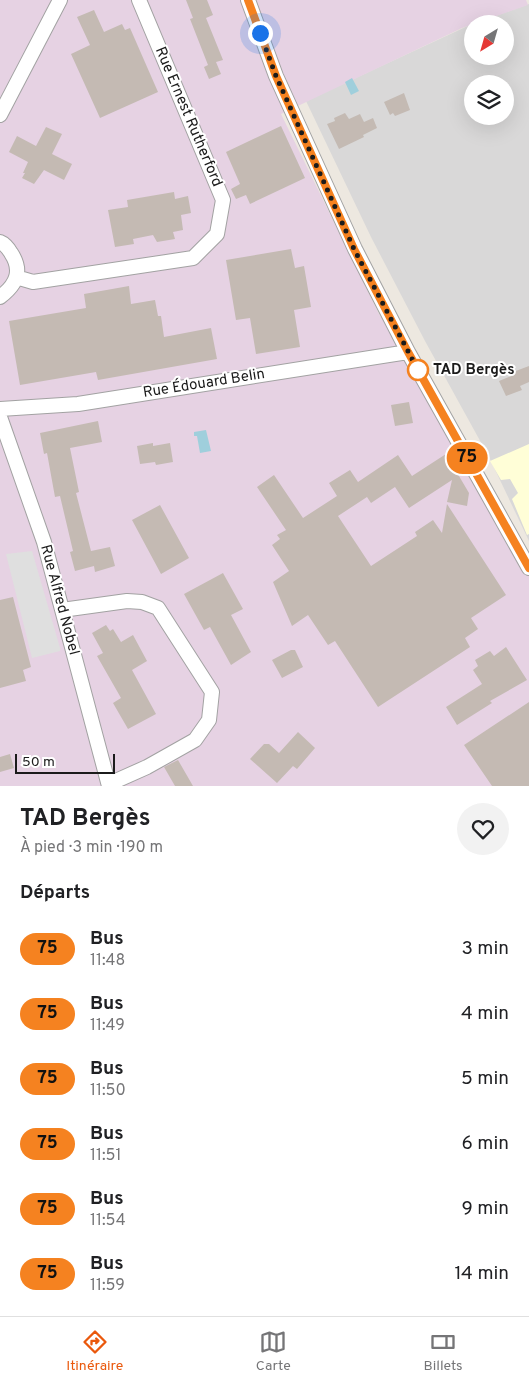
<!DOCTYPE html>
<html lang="fr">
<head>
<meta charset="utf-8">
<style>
	:root { --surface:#fff; --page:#f2f2f2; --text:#202124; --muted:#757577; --line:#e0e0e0; --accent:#ea580c }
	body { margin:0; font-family:Overpass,sans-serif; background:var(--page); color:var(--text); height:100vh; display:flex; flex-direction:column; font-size:19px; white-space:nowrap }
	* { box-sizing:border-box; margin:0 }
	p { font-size:16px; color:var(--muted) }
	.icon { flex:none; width:28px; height:28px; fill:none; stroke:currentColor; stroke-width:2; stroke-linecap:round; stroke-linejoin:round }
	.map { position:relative; height:786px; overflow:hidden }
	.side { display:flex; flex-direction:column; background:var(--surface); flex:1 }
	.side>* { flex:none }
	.badge { padding:0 10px; border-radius:16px; font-size:18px; line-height:32px }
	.needle { width:32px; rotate:217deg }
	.buttons { position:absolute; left:464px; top:15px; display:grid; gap:10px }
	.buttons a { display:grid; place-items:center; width:50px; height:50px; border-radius:50%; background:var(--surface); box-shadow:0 5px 20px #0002; font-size:25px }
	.scale { position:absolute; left:15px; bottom:12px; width:100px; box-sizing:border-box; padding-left:5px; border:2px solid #1b1b1b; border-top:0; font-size:14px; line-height:18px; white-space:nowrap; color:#1b1b1b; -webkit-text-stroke:4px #fff; paint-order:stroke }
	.you { position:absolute; width:25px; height:25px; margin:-12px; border:4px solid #fff; border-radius:50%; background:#1a73e8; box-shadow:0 0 0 8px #1a73e833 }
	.map>.badge { position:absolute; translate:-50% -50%; box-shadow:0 0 0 2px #fff }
	h2 { padding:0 20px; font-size:19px; line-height:45px }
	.round { display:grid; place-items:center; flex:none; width:52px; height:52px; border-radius:26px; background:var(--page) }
	.overview { display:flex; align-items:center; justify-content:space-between; height:85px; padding:0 20px }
	h1 { font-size:24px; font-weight:700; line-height:38px }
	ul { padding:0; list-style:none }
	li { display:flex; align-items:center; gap:15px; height:65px; padding:0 20px }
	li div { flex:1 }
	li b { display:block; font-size:19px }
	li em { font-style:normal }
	li .badge { min-width:55px; font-weight:700; text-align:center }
	.tab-bar { display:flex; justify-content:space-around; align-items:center; height:70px; border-top:1px solid var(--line); background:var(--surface); font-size:14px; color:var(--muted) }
	.tab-bar a { display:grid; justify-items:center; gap:2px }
	.tab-bar .active { color:var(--accent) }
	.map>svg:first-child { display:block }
</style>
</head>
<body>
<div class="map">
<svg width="529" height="786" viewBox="0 0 529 786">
	<rect width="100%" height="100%" fill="#ede8e0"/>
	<!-- residential -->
	<path fill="#d9d8d8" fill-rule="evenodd" d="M529,4V541L489,457L425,341L371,237L306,101L472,24V56H505V24H473ZM472,84H505V116H472Z"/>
	<!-- industrial -->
	<path fill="#e6d2e3" d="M0,0H526L528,5L462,28L281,114L379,314L495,495L529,553V786H0Z"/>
	<!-- education -->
	<path fill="#fffed7" d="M529,444V534L527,535L512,499L518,493L510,479L501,480L490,461Z"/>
	<!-- parking -->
	<path fill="#dfdfdf" d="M32,551L60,648V651L32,658L6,554Z"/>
	<!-- water -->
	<path fill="#9fcfdc" d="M352,78L359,91L351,95L345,82Z
		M206,430L211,451L200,453L197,436H194V432Z"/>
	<!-- building -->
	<path fill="#c4bab3" d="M186,0H207L213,15L206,18L223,60L216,62L221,74L209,79L204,67L208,65L190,19L193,18Z
		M94,10L104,32L122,24L125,30L130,28L158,92L100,118L71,54L90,45L77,17Z
		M404,93L410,110L395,116L393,113L390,115L384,102Z
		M345,113L349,119L360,114L364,122L373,118L377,128L363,135L364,137L339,149L327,124L335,121L334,118Z
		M281,126L305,178L250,204L246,195L236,199L231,189L240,184L226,152Z
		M46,127L62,134L52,154L72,164L64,180L44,170L34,184L22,178L25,173H23L28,162L9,152L17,136L36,146Z
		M174,192L175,199L188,196L191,213L181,215L183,230L173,232L175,239L157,242L153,235L133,239L134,244L115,247L108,210L128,207L127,200Z
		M291,249L295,268L304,266L311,307L294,310L300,347L256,354L250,318L236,320L226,260Z
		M129,286L131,304L155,300L158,316H161L164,337L211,328L217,359L98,380L96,372L20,385L9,321L86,308L84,294Z
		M529,366V382L520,386L522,390L506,396L499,381L514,375L513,372Z
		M409,402L413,423L395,426L391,405Z
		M98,421L102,442L70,448L79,492L76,493L91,551L110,547L115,566L95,572L94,566L75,571L70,552L73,551L60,496L55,497L47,453L44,454L40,433Z
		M153,443V446L170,443L173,462L156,465L155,462L140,464L137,446Z
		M446,454L469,493L467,506L447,502L452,480L409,508L395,487L371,503L367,497L338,516L371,566L417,536L415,532L433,520L442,533L447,504L506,595L471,618L478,629L465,638L470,647L378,707L335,641L328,645L308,615L292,626L273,582L289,571L272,545L280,539L277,535L286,530L257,487L274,475L303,518L337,496L329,483L350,470L358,482L398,455L412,476Z
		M160,505L189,558L161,574L132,520Z
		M223,573L243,609L231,615L251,652L231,665L210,627L204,630L184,594Z
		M13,597L31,667L23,670L26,681L0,688V600Z
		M106,625L110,631L113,629L121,642L133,635L147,661L132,670L156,714L128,729L113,703L121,698L97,656L103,653L92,633Z
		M506,647L527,680L490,701L492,703L457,725L446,707L482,684L473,670L478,666L475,660L490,651L494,656Z
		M291,650H295L303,667L282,678L272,660Z
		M529,702V786H492L464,745Z
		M298,732L315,748L297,769L293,766L277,783L250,759L264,744H269L279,753Z
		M10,754L14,768L0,772V757Z
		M178,760L193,786H175L164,767Z"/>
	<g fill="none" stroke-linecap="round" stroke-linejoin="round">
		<defs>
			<path id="minor" d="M248,0L276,76L355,249L408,352L529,568
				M0,115L60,0
				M0,242C5,244 8,248 11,253C23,271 16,285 0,297
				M16,277L33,282L193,258L217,234L223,200L139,0
				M0,409L78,404L408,352
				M0,417L44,542L109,786
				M62,610L127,601L142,602L158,608L212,692L209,720L195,740L147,767L109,784"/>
		</defs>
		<!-- minor casing -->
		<use href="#minor" stroke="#a2a2a2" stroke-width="16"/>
		<!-- minor -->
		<use href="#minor" stroke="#fff" stroke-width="14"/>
	</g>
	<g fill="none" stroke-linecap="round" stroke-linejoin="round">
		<defs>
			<path id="line" d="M248,0L276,76L354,249L408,352L529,568"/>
		</defs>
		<!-- line casing -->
		<use href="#line" stroke="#fff" stroke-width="11"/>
		<!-- line -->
		<use href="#line" stroke="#f58220" stroke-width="8"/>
		<!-- walk -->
		<path stroke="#1b1b1b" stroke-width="5" stroke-dasharray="0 9" d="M260,33L276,76L354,249L418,370"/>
	</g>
	<!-- markers -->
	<circle fill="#fff" stroke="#f58220" stroke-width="2.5" cx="418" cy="370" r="10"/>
	<g text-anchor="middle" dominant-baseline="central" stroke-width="4" stroke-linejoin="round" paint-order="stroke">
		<!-- street labels -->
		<g font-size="15" fill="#1b1b1b" stroke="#fff">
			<text transform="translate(188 117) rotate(67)">Rue Ernest Rutherford</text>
			<text transform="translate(204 384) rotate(-9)">Rue Édouard Belin</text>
			<text transform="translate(59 600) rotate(75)">Rue Alfred Nobel</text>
		</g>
		<!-- stop labels -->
		<g font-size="15" font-weight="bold" fill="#1b1b1b" stroke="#fff" text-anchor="start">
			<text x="433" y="370">TAD Bergès</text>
		</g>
	</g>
</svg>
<div class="buttons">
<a><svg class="needle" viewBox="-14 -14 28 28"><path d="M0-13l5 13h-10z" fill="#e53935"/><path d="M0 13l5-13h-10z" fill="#757577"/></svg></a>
<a><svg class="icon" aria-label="layers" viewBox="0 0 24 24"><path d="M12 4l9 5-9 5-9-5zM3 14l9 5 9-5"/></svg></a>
</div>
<div class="scale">50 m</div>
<div class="you" style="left:260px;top:33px"></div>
<b class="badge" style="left:467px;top:458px;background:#f58220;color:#111">75</b>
</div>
<section class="side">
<div class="overview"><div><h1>TAD Bergès</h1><p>À pied · 3 min · 190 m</p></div><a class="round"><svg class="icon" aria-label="heart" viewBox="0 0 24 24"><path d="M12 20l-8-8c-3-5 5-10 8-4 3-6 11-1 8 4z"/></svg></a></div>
<h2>Départs</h2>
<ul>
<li><span class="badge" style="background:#f58220;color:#111">75</span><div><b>Bus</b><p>11:48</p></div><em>3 min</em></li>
<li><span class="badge" style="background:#f58220;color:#111">75</span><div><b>Bus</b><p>11:49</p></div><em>4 min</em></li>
<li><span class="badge" style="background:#f58220;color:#111">75</span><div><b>Bus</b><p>11:50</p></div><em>5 min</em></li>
<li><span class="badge" style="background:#f58220;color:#111">75</span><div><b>Bus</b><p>11:51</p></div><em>6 min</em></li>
<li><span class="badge" style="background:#f58220;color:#111">75</span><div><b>Bus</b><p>11:54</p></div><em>9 min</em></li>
<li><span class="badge" style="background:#f58220;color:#111">75</span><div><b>Bus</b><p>11:59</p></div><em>14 min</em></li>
</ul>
</section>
<nav class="tab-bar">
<a class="active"><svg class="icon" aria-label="directions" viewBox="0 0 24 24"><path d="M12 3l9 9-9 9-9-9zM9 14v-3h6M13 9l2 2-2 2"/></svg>Itinéraire</a>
<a><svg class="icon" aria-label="map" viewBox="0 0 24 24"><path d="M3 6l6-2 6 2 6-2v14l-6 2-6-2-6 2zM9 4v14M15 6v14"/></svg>Carte</a>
<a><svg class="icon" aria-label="tickets" viewBox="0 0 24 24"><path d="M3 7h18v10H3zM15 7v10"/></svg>Billets</a>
</nav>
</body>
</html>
